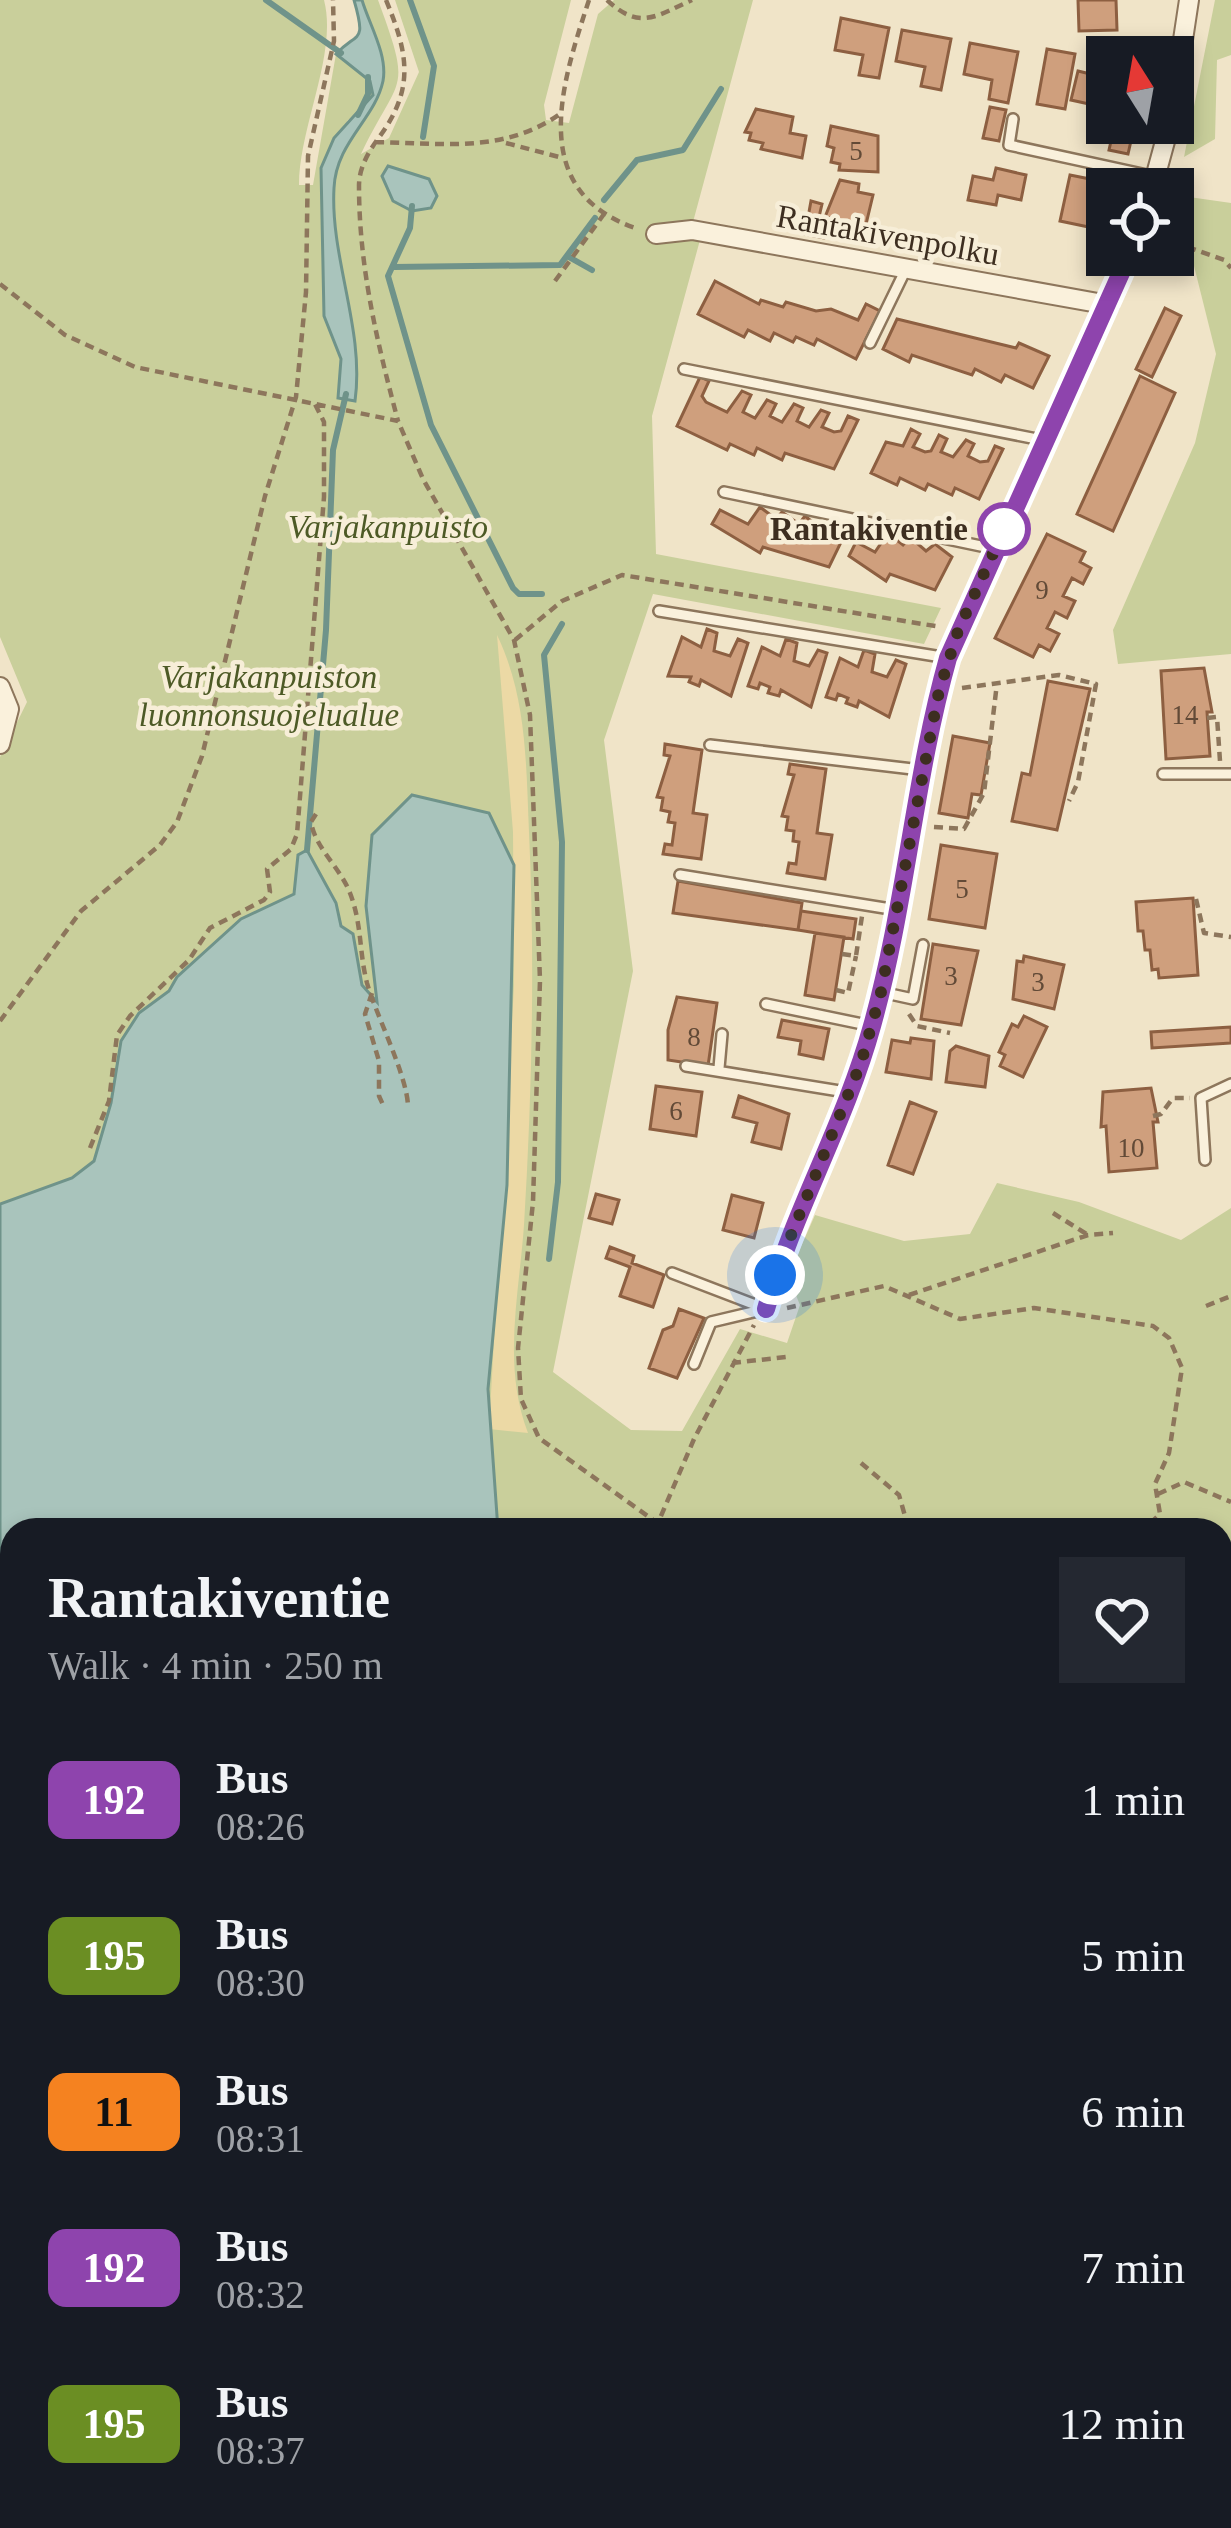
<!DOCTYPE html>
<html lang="en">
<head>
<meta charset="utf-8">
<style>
	:root { --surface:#171b24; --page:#242831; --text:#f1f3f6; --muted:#9ea1a6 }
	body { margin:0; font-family:"Times New Roman",serif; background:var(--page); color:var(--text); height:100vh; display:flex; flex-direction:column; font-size:45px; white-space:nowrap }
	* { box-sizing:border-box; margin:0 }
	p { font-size:39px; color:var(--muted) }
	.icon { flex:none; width:66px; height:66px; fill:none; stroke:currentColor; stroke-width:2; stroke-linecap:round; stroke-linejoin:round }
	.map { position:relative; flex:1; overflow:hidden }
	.side { position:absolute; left:0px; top:1518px; width:1233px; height:1011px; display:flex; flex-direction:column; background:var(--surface); border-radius:36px 36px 0 0; box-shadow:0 6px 18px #0003 }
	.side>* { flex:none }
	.badge { padding:0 24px; border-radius:18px; font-size:42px; line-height:78px }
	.needle { width:78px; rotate:349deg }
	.tools { position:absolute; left:1086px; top:36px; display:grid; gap:24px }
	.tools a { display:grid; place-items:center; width:108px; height:108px; border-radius:0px; background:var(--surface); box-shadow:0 6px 18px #0003; font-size:60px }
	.you { position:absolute; width:60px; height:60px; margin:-30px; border:9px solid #fff; border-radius:50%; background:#1a73e8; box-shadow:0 0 0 18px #1a73e833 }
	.map>.badge { position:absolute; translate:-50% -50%; box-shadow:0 0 0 6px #fff }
	.round { display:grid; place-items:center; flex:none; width:126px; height:126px; border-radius:0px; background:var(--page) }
	.summary { display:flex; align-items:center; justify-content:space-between; height:204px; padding:0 48px }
	h1 { font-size:57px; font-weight:800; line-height:90px }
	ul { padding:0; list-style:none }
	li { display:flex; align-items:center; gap:36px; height:156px; padding:0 48px }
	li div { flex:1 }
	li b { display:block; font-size:45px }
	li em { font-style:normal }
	li .badge { min-width:132px; font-weight:700; text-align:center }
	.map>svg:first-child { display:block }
</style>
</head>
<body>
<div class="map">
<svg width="1231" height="2528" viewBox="0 0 1231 2528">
	<rect width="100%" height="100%" fill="#f0e4c8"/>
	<!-- green -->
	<path fill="#c9cf9b" d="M0,0H324C338,53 299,127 299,185H313L336,54L369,80L373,95L364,111L348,120L328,154L334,184L342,151L383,80L362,0H378C413,95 400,73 361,154L389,138L419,72L395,0H571L544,105L546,120L569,123L598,14L614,0H753L693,222L700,240L652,416L656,554L941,608L924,644L653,594L604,740L633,971L553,1372L631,1430L682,1431L740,1329L787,1343L800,1305L788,1276L815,1215L904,1241L970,1234L997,1183L1079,1202L1181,1240L1231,1208V2202L1221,2205V1530H392L307,891L241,919L177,977L169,991L139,1013L121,1041L111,1103L94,1161L72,1178L0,1204V757L27,702L0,637Z
		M1215,0H1231V55L1217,60L1215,139L1184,157Z
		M1182,196L1231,203V654L1118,664L1113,630L1195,443L1216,354L1194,266L1173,233Z"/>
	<!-- sand -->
	<path fill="#ecd9a5" d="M497,635C527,697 526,764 529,832C535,962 532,1094 524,1225C519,1296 502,1365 528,1433L489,1429L514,986L513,832Z"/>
	<!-- water -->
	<path fill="#a9c4bc" stroke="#6f938a" stroke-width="3" d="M354,0H362C369,24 388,55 383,81C375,119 336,142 334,188C330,258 365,330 355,401L338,398L341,359L324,316L321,168L334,138L373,95L370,81L336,54C357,31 367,45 354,0Z
		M388,166L429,179L437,196L431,208L412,211L393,201L382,176Z
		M412,795L489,813L514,865L507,1185L488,1389L498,1530H12V2517H252L249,2528H0V1204L72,1178L94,1161L111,1103L121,1041L139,1013L169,991L177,977L241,919L294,894L298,855L307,850L336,903L341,926L353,934L362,985L377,1002L366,906L372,835Z"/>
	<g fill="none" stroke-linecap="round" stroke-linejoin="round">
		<!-- stream -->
		<path stroke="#6f938a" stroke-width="6" d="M266,0L341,53
			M410,0L434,66L423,137
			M358,115L368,94V77
			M604,200L637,160L683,150L721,89
			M412,206L410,228L388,276L431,425L513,588L519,594H542
			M567,256L592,270
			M394,267L560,265L595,218
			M307,850L326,630L333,450L346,394
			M549,1259L558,1182L562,842L544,655L562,624"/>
	</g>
	<!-- building -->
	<path fill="#cf9f7d" stroke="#8d5f41" stroke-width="3" d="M1078,0H1116L1117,30L1079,31Z
		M841,18L889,28L879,78L859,75L863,55L835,50Z
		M902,30L951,39L941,90L921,86L925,67L896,61Z
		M970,43L1018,52L1008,103L989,99L992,80L964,74Z
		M1047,49L1075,54L1065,109L1037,104Z
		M1078,71L1107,78V108L1071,100Z
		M990,107L1006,110L999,141L983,138Z
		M756,109L793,117L790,133L806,136L802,158L761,149L763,143L749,140L751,133L745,132Z
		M831,126L878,136V172L839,170L840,164L831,162L834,148L827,146Z
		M1114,128L1133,132L1128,154L1109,150Z
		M996,168L1026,175L1021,200L998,195L996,205L968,200L973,176L993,180Z
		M1070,175L1115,184L1107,189L1098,229L1060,221Z
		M840,180L859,184L858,192L873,195L862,241L840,236L842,230L830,227L832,218L825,217Z
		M811,201L822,204L819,217L828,218L824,238L805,234Z
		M715,281L759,304L761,300L783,307L786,302L816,311L831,309L858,320L866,304L880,311L856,359L817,339L814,345L796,337L793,342L774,333L770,341L748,330L744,337L698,314Z
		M1165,308L1181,316L1152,377L1136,369Z
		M897,319L1016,348L1019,343L1049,356L1033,388L1005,375L1001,382L975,369L972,375L912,355L909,362L883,349Z
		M1140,376L1175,393L1113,531L1077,514Z
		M700,377L709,381L702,396L706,402L727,412L742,391L751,395L743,412L755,418L767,400L776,404L770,416L782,422L794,404L803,408L797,421L809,427L821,410L829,413L822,427L834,432L841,431L848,416L858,420L834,469L785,453L782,460L757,448L754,455L730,444L727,450L677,426Z
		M911,429L920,434L913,447L925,452L931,451L939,435L947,439L941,452L953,457L966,440L974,444L968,456L980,462L988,461L995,446L1003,449L979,499L955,488L952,495L928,484L925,490L900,478L897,485L871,473L886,442L903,446Z
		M760,507L776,519L782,512L799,524L805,516L821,529L827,521L845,534L829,567L763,547L760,553L712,524L720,510L748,524Z
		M888,533L903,545L910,537L926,551L935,544L952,557L935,590L890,574L886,581L849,556L856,542L875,552Z
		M1047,534L1085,552L1080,562L1091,568L1083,584L1072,578L1063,596L1075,601L1067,618L1055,612L1047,628L1059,634L1050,651L1039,645L1033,657L995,638Z
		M707,629L717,633L714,651L730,656L738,639L748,643L731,696L701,680L699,686L689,682L691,677L668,676L682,637L701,647Z
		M786,639L797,643L794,661L809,666L818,650L827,653L811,707L781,690L779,696L768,693L770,687L760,683L758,689L748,686L762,647L780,656Z
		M864,650L875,654L872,672L887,677L896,660L906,664L889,717L859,701L857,707L846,703L848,698L838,694L836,700L826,697L840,658L858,667Z
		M1204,668L1212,712H1207L1210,756L1166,759L1161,671Z
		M1048,681L1090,689L1057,830L1012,821L1022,773L1030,775Z
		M953,736L990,743L981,795L972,794L968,818L939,813Z
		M665,744L702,750L693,813L707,815L701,859L663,854L665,844L672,845L675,823L668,822L670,812L661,810L663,798L657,797L670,756L664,755Z
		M790,764L826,769L817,833L832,835L825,879L787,873L789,863L796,864L799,842L793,841L794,831L786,830L788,817L782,816L794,775L788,774Z
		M941,845L997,854L985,928L929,919Z
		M678,881L802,903L798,930L673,913Z
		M1193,898L1198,975L1159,978L1158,969L1152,970L1150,950H1145L1143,931H1138L1136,902Z
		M801,911L856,919L853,939L798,930Z
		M815,933L844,937L834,1000L805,995Z
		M933,944L978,951L961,1025L921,1019Z
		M1024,956L1064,965L1054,1009L1013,999L1017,961L1023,962Z
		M677,997L717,1003L708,1066L668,1060V1030Z
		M1024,1016L1047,1027L1023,1077L1000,1066L1005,1055L999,1052L1012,1024L1018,1027Z
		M782,1020L829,1029L823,1059L799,1054L801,1041L778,1037Z
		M1231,1027V1043L1152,1048L1151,1032Z
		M911,1038L934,1041L931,1079L886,1072L892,1040L910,1043Z
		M956,1046L989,1056L985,1087L946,1082L950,1051Z
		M656,1086L702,1092L696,1136L650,1129Z
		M1151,1088L1158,1122H1153L1157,1168L1109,1172L1106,1126L1101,1127L1103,1092Z
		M739,1096L789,1114L781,1149L752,1142L757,1123L733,1117Z
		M910,1102L936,1112L913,1174L888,1165Z
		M596,1194L619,1200L612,1224L589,1218Z
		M732,1195L763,1203L754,1238L723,1230Z
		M610,1247L634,1256L632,1263L664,1275L653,1307L620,1296L630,1267L606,1258Z
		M679,1309L704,1318L677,1378L649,1368L663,1330L673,1326Z
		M347,2517H382L381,2528H346Z
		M501,2517H536L538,2527L546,2528H502Z
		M878,2517H914L910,2528H882Z"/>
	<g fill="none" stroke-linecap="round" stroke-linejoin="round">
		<defs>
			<path id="lane" d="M1013,119L1009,145L1156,177
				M870,343L906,269
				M684,369L1047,441
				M724,492L995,549
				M659,611L948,658
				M710,745L921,770
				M1163,774H1231
				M680,875L897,910
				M881,992L913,999L923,945
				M766,1004L872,1026
				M686,1066L852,1093
				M719,1068L722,1034
				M1205,1160L1201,1098L1231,1084
				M672,1273L766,1309
				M694,1364L711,1322L766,1309
				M550,2517L552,2528
				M396,2528L398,2517"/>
			<path id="street" d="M1173,106L1189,0
				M1152,189L1170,123
				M656,234L692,230L1109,305
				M0,687L9,709L0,744
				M766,1309C792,1212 845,1124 872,1026C906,905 914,779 948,658L1129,255
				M990,2528L993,2517"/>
		</defs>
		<!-- lane casing -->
		<use href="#lane" stroke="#8d765c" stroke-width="14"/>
		<!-- street casing -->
		<use href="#street" stroke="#8d765c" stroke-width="22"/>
		<!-- path -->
		<path stroke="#8d765c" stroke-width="4.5" stroke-dasharray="9 6" stroke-linecap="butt" d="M386,0C408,53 415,88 380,136C369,151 359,167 359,186C359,267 377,342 398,421
			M589,0C561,85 526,192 638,229
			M607,0C640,31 656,16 692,0
			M375,142C441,143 503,154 560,114
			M506,143L563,158
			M1173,242L1224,260L1231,268
			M555,281L604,214
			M0,284L65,335L135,367L398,421L423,479L514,640L530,715L540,980L533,1202L518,1348L521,1399L539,1438L656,1522
			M515,640L562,601L622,575L941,627
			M962,688L1059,675L1096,684L1078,782L1069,801
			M1207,718L1217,717L1220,761
			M316,814L311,822C315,848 340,867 350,893C362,924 359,952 367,983C376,1015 407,1075 408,1106
			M934,827L964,829L984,793L997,683
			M1196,899L1204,933L1231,937
			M842,954L856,956L862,916
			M836,990L848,993L856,956
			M372,993L365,1014L379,1061V1096L384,1107
			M909,1014L917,1026L950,1033
			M0,1021L81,911L160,845L177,822L202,756L265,496L296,397L306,292L308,156L334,41L333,0
			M1153,1116L1161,1114L1173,1098H1190
			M90,1148L109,1101L117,1035L130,1016L189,960L210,928L264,900L270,892L267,869L291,849L297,834L324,497V422L313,400
			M1053,1213L1088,1235
			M909,1295L1088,1235L1113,1233
			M1206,1306L1231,1296
			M787,1308L884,1286L960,1319L1034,1308L1153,1326L1169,1338L1182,1368L1169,1453L1155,1484L1160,1514L1143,1530
			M732,1363L786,1357
			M861,1463L899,1495L909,1530
			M1158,1494L1184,1482L1231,1502
			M655,1530L694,1439L754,1325
			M1221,1971L1231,1967
			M1221,1994L1231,1998
			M1221,2146L1231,2139
			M1221,2371L1231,2370
			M279,2528L282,2517"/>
		<!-- lane -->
		<use href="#lane" stroke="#faf1dc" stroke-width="9"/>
		<!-- street -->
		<use href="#street" stroke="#faf1dc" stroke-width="18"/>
	</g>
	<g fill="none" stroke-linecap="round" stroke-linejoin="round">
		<defs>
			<path id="line" d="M766,1309C793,1212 845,1124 872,1026C906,905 914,779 948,658L1129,255"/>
		</defs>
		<!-- line casing -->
		<use href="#line" stroke="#fff" stroke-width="27"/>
		<!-- line -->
		<use href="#line" stroke="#8e44ad" stroke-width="18"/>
		<!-- walk -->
		<path stroke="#3d2e20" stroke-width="12" stroke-dasharray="0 21.6" d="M775,1275L861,1063L881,992L939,691L958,631L1004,529"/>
	</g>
	<!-- markers -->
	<circle fill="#fff" stroke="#8e44ad" stroke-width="6" cx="1004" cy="529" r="24"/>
	<g text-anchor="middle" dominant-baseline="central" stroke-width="9" stroke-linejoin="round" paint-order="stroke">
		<!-- number labels -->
		<g font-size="27" fill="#624a37">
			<text x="856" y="151">5</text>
			<text x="1042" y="590">9</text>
			<text x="1185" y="715">14</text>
			<text x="962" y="889">5</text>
			<text x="951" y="976">3</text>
			<text x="1038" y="982">3</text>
			<text x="694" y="1037">8</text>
			<text x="676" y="1111">6</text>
			<text x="1131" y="1148">10</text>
		</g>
		<!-- street labels -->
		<g font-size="33" fill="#3d2e20" stroke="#f7eed8">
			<text transform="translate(888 235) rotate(10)">Rantakivenpolku</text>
		</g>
		<!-- park labels -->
		<g font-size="33" font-style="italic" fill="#4d5a26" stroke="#f7eed8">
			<text x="388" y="527">Varjakanpuisto</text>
			<text x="269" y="677">Varjakanpuiston<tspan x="269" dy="38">luonnonsuojelualue</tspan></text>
		</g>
		<!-- stop labels -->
		<g font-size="33" font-weight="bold" fill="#3d2e20" stroke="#f7eed8" text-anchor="end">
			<text x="968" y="529">Rantakiventie</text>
		</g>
	</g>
</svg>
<div class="tools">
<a><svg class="needle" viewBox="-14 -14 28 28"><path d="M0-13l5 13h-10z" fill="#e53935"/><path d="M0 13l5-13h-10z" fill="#9ea1a6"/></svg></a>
<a><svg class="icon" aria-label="locate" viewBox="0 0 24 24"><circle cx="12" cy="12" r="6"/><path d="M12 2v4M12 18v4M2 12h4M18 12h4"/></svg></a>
</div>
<div class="you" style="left:775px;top:1275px"></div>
<section class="side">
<div class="summary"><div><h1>Rantakiventie</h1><p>Walk · 4 min · 250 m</p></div><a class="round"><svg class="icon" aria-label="heart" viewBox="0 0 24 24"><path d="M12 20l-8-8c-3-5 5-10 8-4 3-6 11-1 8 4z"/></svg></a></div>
<ul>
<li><span class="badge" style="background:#8e44ad;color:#fff">192</span><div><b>Bus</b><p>08:26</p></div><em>1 min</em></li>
<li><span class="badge" style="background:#6b8e23;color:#fff">195</span><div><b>Bus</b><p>08:30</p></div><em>5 min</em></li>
<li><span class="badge" style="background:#f58220;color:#111">11</span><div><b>Bus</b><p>08:31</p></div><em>6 min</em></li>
<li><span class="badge" style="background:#8e44ad;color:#fff">192</span><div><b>Bus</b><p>08:32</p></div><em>7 min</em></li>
<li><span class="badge" style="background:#6b8e23;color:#fff">195</span><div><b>Bus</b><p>08:37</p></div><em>12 min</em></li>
</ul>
</section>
</div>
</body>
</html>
